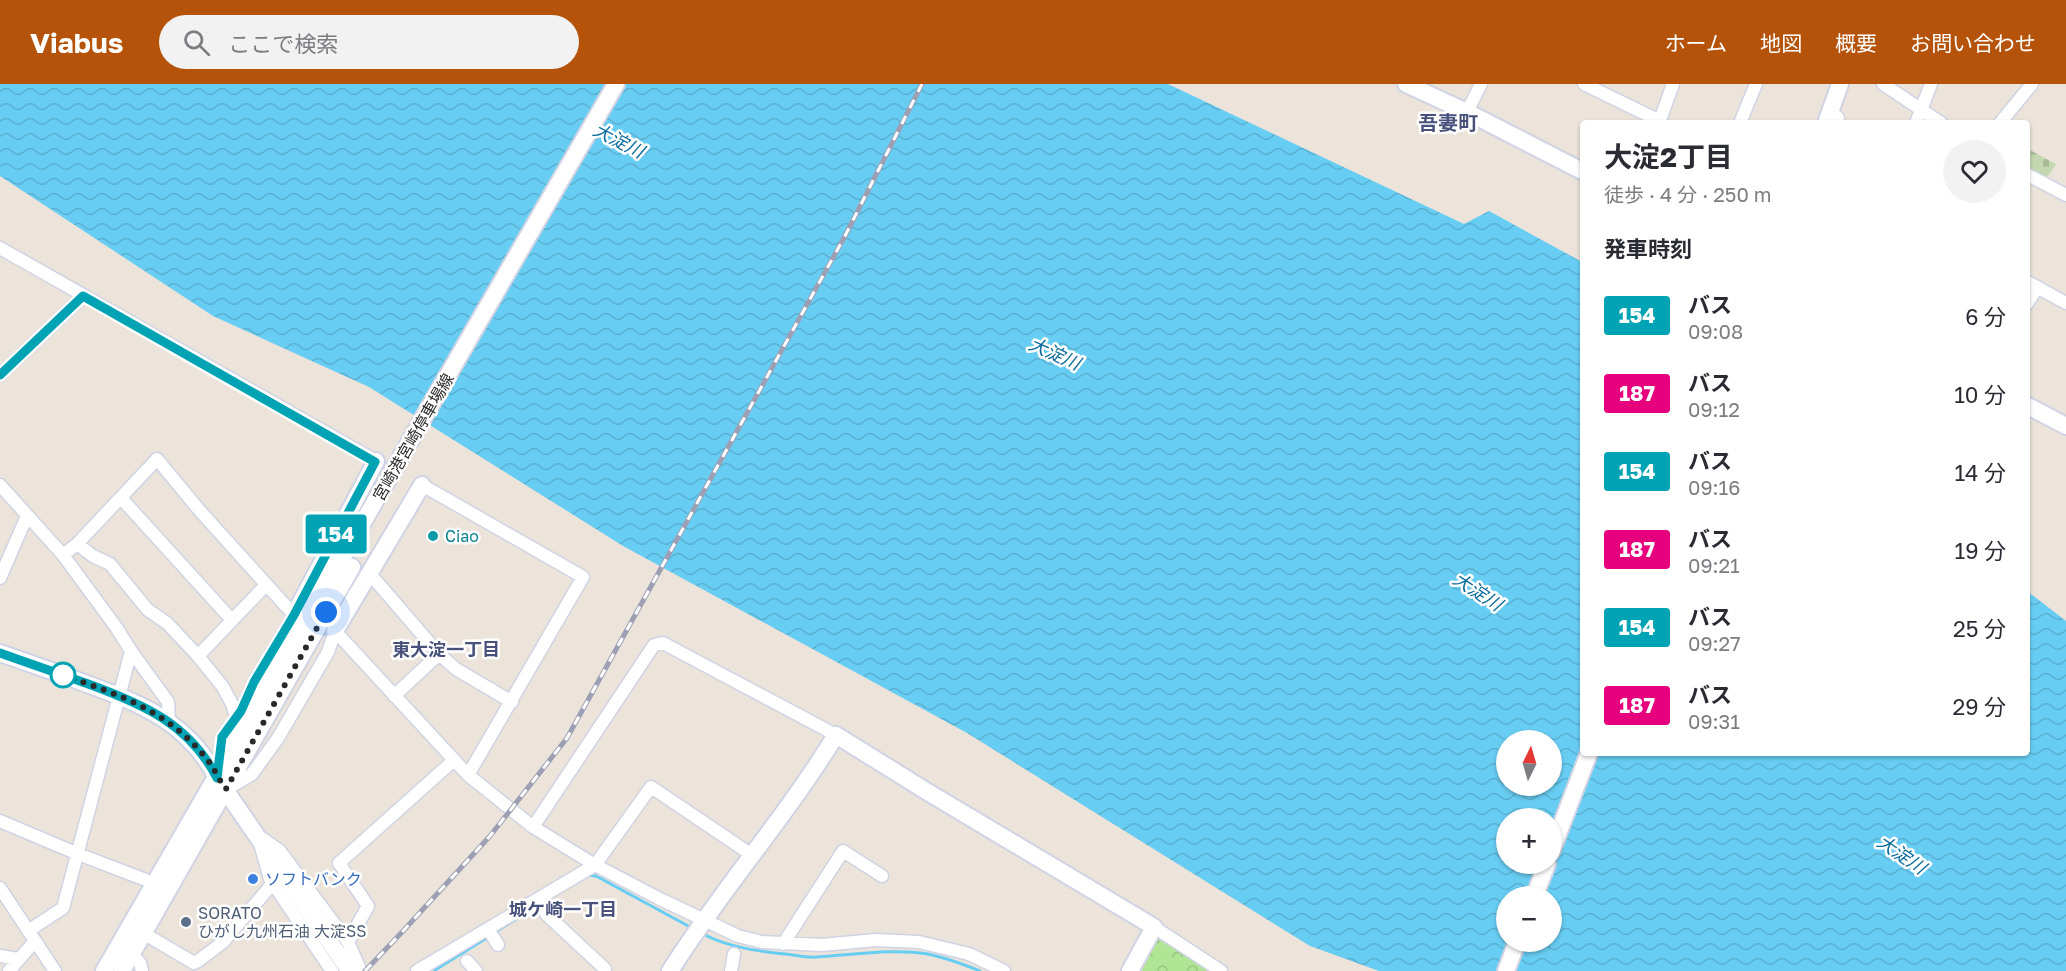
<!DOCTYPE html>
<html lang="ja">
<head>
<meta charset="utf-8">
<style>
	:root { --surface:#fff; --page:#f2f2f3; --text:#2b2b33; --muted:#7c7c81; --accent:#b45309 }
	body { margin:0; font-family:"Golos Text","Noto Sans JP",sans-serif; background:var(--page); color:var(--text); height:100vh; display:flex; flex-direction:column; font-size:22px; white-space:nowrap }
	* { box-sizing:border-box; margin:0 }
	p { font-size:20px; color:var(--muted) }
	.icon { flex:none; width:33px; height:33px; fill:none; stroke:currentColor; stroke-width:2; stroke-linecap:round; stroke-linejoin:round }
	.map { position:relative; flex:1; overflow:hidden }
	.drawer { position:absolute; left:1580px; top:36px; width:450px; height:636px; display:flex; flex-direction:column; background:var(--surface); border-radius:6px; box-shadow:0 2px 4px #0004 }
	.drawer>* { flex:none }
	.badge { padding:0 12px; border-radius:4px; font-size:21px; line-height:39px }
	.needle { width:39px; rotate:5deg }
	.buttons { position:absolute; left:1496px; top:646px; display:grid; gap:12px }
	.buttons a { display:grid; place-items:center; width:66px; height:66px; border-radius:50%; background:var(--surface); box-shadow:0 2px 4px #0004; font-size:30px }
	.you { position:absolute; width:30px; height:30px; margin:-15px; border:4px solid #fff; border-radius:50%; background:#1a73e8; box-shadow:0 0 0 9px #1a73e833 }
	.map>.badge { position:absolute; translate:-50% -50%; box-shadow:0 0 0 3px #fff }
	h2 { padding:0 24px; font-size:22px; line-height:54px }
	.round { display:grid; place-items:center; flex:none; width:63px; height:63px; border-radius:32px; background:var(--page) }
	.overview { display:flex; align-items:center; justify-content:space-between; height:102px; padding:0 24px }
	h1 { font-size:28px; font-weight:700; line-height:45px }
	ul { padding:0; list-style:none }
	li { display:flex; align-items:center; gap:18px; height:78px; padding:0 24px }
	li div { flex:1 }
	li b { display:block; font-size:22px }
	li em { font-style:normal }
	li .badge { min-width:66px; font-weight:700; text-align:center }
	header { display:flex; align-items:center; gap:36px; box-sizing:border-box; height:84px; padding:0 30px; background:var(--accent); color:#fff }
	header strong { font-size:28px }
	nav { display:flex; gap:33px; margin-inline-start:auto; font-size:21px }
	.search { width:420px; height:54px; background:var(--page); display:flex; align-items:center; gap:15px; box-sizing:border-box; padding:0 21px; border-radius:33px; color:var(--muted); font-size:22px }
	.map>svg:first-child { display:block }
</style>
</head>
<body>
<header>
<strong>Viabus</strong>
<div class="search"><svg class="icon" aria-label="search" viewBox="0 0 24 24"><circle cx="10" cy="10" r="6"/><path d="M15 15l6 6"/></svg>ここで検索</div>
<nav><a>ホーム</a><a>地図</a><a>概要</a><a>お問い合わせ</a></nav>
</header>
<div class="map">
<svg width="2066" height="887" viewBox="0 0 2066 887">
	<defs>
		<pattern id="forest-crowns" width="20" height="18" patternUnits="userSpaceOnUse" patternTransform="scale(1.5)"><rect width="20" height="18" fill="#afe594"/><path d="M2 6a3 3 0 1 1 6 0M12 15a3 3 0 1 1 6 0" fill="none" stroke="#97c480"/></pattern>
		<pattern id="cemetery-stones" width="16" height="16" patternUnits="userSpaceOnUse" patternTransform="scale(1.5)"><rect width="16" height="16" fill="#c3d7b0"/><path d="M2 7V4a2 2 0 0 1 4 0v3zM10 15v-3a2 2 0 0 1 4 0v3z" fill="#a8b997"/></pattern>
		<pattern id="water-waves" width="16" height="10" patternUnits="userSpaceOnUse" patternTransform="scale(1.5)"><rect width="16" height="10" fill="#68cdf3"/><path d="M0 5q4-4 8 0t8 0" fill="none" stroke="#5ab0d0"/></pattern>
	</defs>
	<rect width="100%" height="100%" fill="#ece4da"/>
	<!-- forest -->
	<path fill="url(#forest-crowns)" d="M1155,853L1210,887H1137Z"/>
	<!-- cemetery -->
	<path fill="url(#cemetery-stones)" d="M2026,64L2056,80L2049,91L2045,93L2027,84Z"/>
	<!-- water -->
	<path fill="url(#water-waves)" fill-rule="evenodd" d="M0,0H1168L1464,140L1489,127L1582,178V669H2026L2027,507L2066,537V887H1379L1310,862L967,649L623,462L369,303L213,232L0,92ZM1506,657H1551V702H1506ZM1506,735H1551V780H1506ZM1506,813H1551V858H1506Z"/>
	<g fill="none" stroke-linecap="round" stroke-linejoin="round">
		<!-- stream -->
		<path stroke="#68cdf3" stroke-width="3" d="M586,791L596,792L692,844
			M495,848L523,831
			M701,849C727,863 756,867 785,870C796,871 807,874 817,873C854,871 891,864 928,870C946,874 963,880 980,887
			M435,886L490,852"/>
		<defs>
			<path id="street" d="M1584,0L1660,37
				M1883,0L1941,39
				M1830,26L1838,34L1837,39
				M1467,28L1481,0
				M1659,39L1673,0
				M1740,39L1756,0
				M1916,39L1931,0
				M2000,39L2032,0
				M2026,90L2066,111
				M0,164L376,377
				M2026,197L2066,219
				M2026,221L2038,203
				M0,291L83,212
				M0,401L63,471L116,543L131,567L168,618L169,637
				M422,401L583,493L468,691
				M121,414L231,535
				M77,460L93,472L110,480L148,526L167,539L198,572L223,603L232,620L236,633
				M63,471L77,460L157,375L200,427L294,531L254,598L241,627L222,653L218,686
				M370,490L439,570L456,585L512,618
				M0,494L27,432
				M198,572L266,501
				M394,612L439,570
				M227,705L252,690L278,654L328,568L335,547L468,691L533,743L595,781L660,815L738,852L762,858L822,861L875,856L919,858L969,870L1004,887
				M0,737L78,770L154,799
				M533,743L654,561L663,559L836,651
				M263,755L280,767L348,858L359,883L354,887
				M261,763L270,795L332,887
				M0,804L55,887
				M546,830L605,885
				M1154,843L1221,887
				M488,845L498,861
				M28,847L63,824L131,567
				M143,849L194,879L198,877L223,858L273,799
				M348,858L368,822L339,779L454,676
				M783,860L843,767L882,792
				M132,870L140,879L142,887
				M0,872L18,875
				M467,877L476,887
				M9,887L35,857
				M417,887L595,781L651,703L752,771
				M731,887L734,870"/>
			<path id="secondary" d="M1406,0L1467,28L1582,87
				M1826,39L1840,0
				M2026,321L2066,342
				M294,531L376,377
				M335,547L422,401
				M0,569C29,579 58,589 87,600C142,620 189,639 217,694L347,883
				M1551,768L1589,669
				M1534,813L1547,780
				M104,887L616,0
				M122,887L352,483
				M670,887C721,806 786,733 836,651L926,707L1154,843L1130,887
				M1506,887L1517,858"/>
		</defs>
		<!-- street casing -->
		<use href="#street" stroke="#cfd3e3" stroke-width="15"/>
		<!-- secondary casing -->
		<use href="#secondary" stroke="#cfd3e3" stroke-width="20"/>
		<!-- street -->
		<use href="#street" stroke="#fff" stroke-width="12"/>
		<!-- secondary -->
		<use href="#secondary" stroke="#fff" stroke-width="16"/>
		<defs>
			<path id="rail" d="M365,887L404,846L490,752L567,654L845,152L922,0"/>
		</defs>
		<!-- rail casing -->
		<use href="#rail" stroke="#9da0b4" stroke-width="5"/>
		<!-- rail -->
		<use href="#rail" stroke="#fff" stroke-width="3" stroke-dasharray="9" stroke-linecap="butt"/>
	</g>
	<g fill="none" stroke-linecap="round" stroke-linejoin="round">
		<defs>
			<path id="line" d="M0,291L83,212L375,378L294,531L254,598L241,627L222,653L217,694C190,641 145,621 91,601C61,590 30,580 0,569"/>
		</defs>
		<!-- line casing -->
		<use href="#line" stroke="#fff" stroke-width="14"/>
		<!-- line -->
		<use href="#line" stroke="#00a3b4" stroke-width="9"/>
		<!-- walk -->
		<path stroke="#292929" stroke-width="6" stroke-dasharray="0 10.8" d="M63,591C119,611 167,626 206,674C214,683 218,695 226,705L326,528"/>
	</g>
	<!-- markers -->
	<circle fill="#0f9aa8" stroke="#fff" stroke-width="2" cx="433" cy="452" r="6"/>
	<circle fill="#fff" stroke="#00a3b4" stroke-width="3" cx="63" cy="591" r="12"/>
	<circle fill="#3f7fe0" stroke="#fff" stroke-width="2" cx="253" cy="795" r="6"/>
	<circle fill="#5c6f8a" stroke="#fff" stroke-width="2" cx="186" cy="838" r="6"/>
	<g text-anchor="middle" dominant-baseline="central" stroke-width="5" stroke-linejoin="round" paint-order="stroke">
		<!-- street labels -->
		<g font-size="16" fill="#292929" stroke="#fff">
			<text transform="translate(413 353) rotate(-60)">宮崎港宮崎停車場線</text>
		</g>
		<!-- culture labels -->
		<g font-size="16" fill="#0d838f" stroke="#fff" text-anchor="start">
			<text x="445" y="452">Ciao</text>
		</g>
		<!-- shop labels -->
		<g font-size="16" fill="#366cbe" stroke="#fff" text-anchor="start">
			<text x="265" y="795">ソフトバンク</text>
		</g>
		<!-- service labels -->
		<g font-size="16" fill="#4e5e75" stroke="#fff" text-anchor="start">
			<text x="198" y="829">SORATO<tspan x="198" dy="18">ひがし九州石油 大淀SS</tspan></text>
		</g>
		<!-- water labels -->
		<g font-size="18" font-style="italic" fill="#086a9e" stroke="#fff">
			<text transform="translate(619 56) rotate(27)">大淀川</text>
			<text transform="translate(1055 269) rotate(24)">大淀川</text>
			<text transform="translate(1478 507) rotate(33)">大淀川</text>
			<text transform="translate(1902 770) rotate(34)">大淀川</text>
		</g>
		<!-- neighbourhood labels -->
		<g font-size="18" font-weight="bold" fill="#48517b" stroke="#fff">
			<text x="446" y="565">東大淀一丁目</text>
			<text x="563" y="825">城ケ崎一丁目</text>
		</g>
		<!-- quarter labels -->
		<g font-size="20" font-weight="bold" fill="#48517b" stroke="#fff">
			<text x="1448" y="38">吾妻町</text>
		</g>
	</g>
</svg>
<div class="buttons">
<a><svg class="needle" viewBox="-14 -14 28 28"><path d="M0-13l5 13h-10z" fill="#e53935"/><path d="M0 13l5-13h-10z" fill="#7c7c81"/></svg></a>
<a>+</a>
<a>−</a>
</div>
<div class="you" style="left:326px;top:528px"></div>
<b class="badge" style="left:336px;top:450px;background:#00a3b4;color:#fff">154</b>
<section class="drawer">
<div class="overview"><div><h1>大淀2丁目</h1><p>徒歩 · 4 分 · 250 m</p></div><a class="round"><svg class="icon" aria-label="heart" viewBox="0 0 24 24"><path d="M12 20l-8-8c-3-5 5-10 8-4 3-6 11-1 8 4z"/></svg></a></div>
<h2>発車時刻</h2>
<ul>
<li><span class="badge" style="background:#00a3b4;color:#fff">154</span><div><b>バス</b><p>09:08</p></div><em>6 分</em></li>
<li><span class="badge" style="background:#e6007e;color:#fff">187</span><div><b>バス</b><p>09:12</p></div><em>10 分</em></li>
<li><span class="badge" style="background:#00a3b4;color:#fff">154</span><div><b>バス</b><p>09:16</p></div><em>14 分</em></li>
<li><span class="badge" style="background:#e6007e;color:#fff">187</span><div><b>バス</b><p>09:21</p></div><em>19 分</em></li>
<li><span class="badge" style="background:#00a3b4;color:#fff">154</span><div><b>バス</b><p>09:27</p></div><em>25 分</em></li>
<li><span class="badge" style="background:#e6007e;color:#fff">187</span><div><b>バス</b><p>09:31</p></div><em>29 分</em></li>
</ul>
</section>
</div>
</body>
</html>
